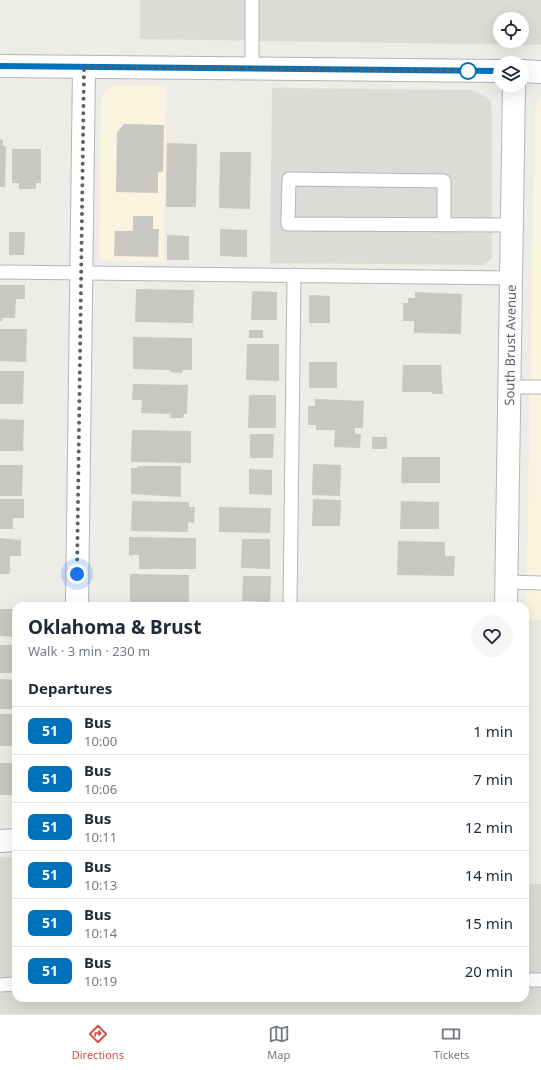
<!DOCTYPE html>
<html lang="en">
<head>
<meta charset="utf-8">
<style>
	:root { --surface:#fff; --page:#f6f6f7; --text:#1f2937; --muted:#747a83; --line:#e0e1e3; --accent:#d74d42 }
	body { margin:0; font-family:"Noto Sans",sans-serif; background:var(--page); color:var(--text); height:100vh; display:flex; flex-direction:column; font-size:15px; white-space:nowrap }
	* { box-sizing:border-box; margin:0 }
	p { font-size:13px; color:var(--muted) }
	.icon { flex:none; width:22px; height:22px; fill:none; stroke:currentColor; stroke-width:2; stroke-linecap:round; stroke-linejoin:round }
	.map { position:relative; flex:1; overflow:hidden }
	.sheet { position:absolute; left:12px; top:602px; width:517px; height:400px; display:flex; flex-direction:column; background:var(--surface); border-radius:12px; box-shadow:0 4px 16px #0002 }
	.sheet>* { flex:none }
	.badge { padding:0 8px; border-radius:6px; font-size:14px; line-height:26px }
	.controls { position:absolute; left:493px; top:12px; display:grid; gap:8px }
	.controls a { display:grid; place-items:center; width:36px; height:36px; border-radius:50%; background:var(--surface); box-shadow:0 4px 16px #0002; font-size:20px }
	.you { position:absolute; width:20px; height:20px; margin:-10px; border:3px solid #fff; border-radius:50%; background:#1a73e8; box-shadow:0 0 0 6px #1a73e833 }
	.map>.badge { position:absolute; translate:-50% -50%; box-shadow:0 0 0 2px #fff }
	h2 { padding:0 16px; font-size:15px; line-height:36px }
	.round { display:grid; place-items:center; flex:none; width:42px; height:42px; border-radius:21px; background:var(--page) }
	.overview { display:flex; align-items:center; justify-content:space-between; height:68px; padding:0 16px }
	h1 { font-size:19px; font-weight:700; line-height:30px }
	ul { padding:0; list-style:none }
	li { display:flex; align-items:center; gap:12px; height:48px; padding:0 16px; border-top:1px solid var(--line) }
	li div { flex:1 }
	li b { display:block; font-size:15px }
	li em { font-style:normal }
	li .badge { min-width:44px; font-weight:700; text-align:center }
	.menu { display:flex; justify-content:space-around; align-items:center; height:56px; border-top:1px solid var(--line); background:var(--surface); font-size:11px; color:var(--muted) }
	.menu a { display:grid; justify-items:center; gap:2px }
	.menu .selected { color:var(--accent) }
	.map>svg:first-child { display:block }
</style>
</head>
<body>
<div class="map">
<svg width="541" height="1014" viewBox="0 0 541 1014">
	<rect width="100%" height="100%" fill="#eeece6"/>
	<!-- commercial -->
	<path fill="#faf4de" d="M119,86L166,87L164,262L107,261L99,257L101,101L104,93L111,88Z
		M541,98V620H526L535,108Z"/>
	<!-- industrial -->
	<path fill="#dddbd8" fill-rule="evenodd" d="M140,0H541V45L140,39ZM500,19H522V41H500Z
		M272,88L472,90L485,96L490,100L492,109V257L490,261L482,265L270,263Z
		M0,857H16V998H525V884H541V1014H0Z"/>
	<!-- building -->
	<path fill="#c9c7c2" d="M124,124L164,125L163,172H158V193L116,192L117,132Z
		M0,139L3,140V146H6L5,187H0Z
		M167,143L197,144L196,207H166Z
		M12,149H41V183H36V189H19V183H12Z
		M220,152H251L250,209L219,208Z
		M133,216H153V229H159L158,257L114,256L115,231H133Z
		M220,229L247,230V257L220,256Z
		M9,232H25L24,255H9Z
		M167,235L189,236V260H167Z
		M0,285H25V299H16L15,318H2V321H0Z
		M136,289L194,290L193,323L135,322Z
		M252,291L277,292V320H251Z
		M415,292L462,294L461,334L414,333V321H403V303H408V298H415Z
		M309,295L330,296V323H309Z
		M0,329H27L26,362L0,361Z
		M249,330H263V338H249Z
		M133,337L192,338V370H183L182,373L170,372V370L133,369Z
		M247,344H279V381L246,380Z
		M309,362H337V388H309Z
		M403,365H441L443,394H432V392H402Z
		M0,371H24L23,404H0Z
		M133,384L188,385L187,414H184L183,418H170V414L141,413L142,400H132Z
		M249,395H276V428H248Z
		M315,399L364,401L363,428H355V434H361L360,448L334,447L335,430H316V425H308V406H315Z
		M0,419L24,420L23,451H0Z
		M132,430L191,431V463L131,462Z
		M250,434H274L273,458H250Z
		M372,437H387V449H372Z
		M402,457H440V483H401Z
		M313,464L341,465L340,496L312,495Z
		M0,465H23L22,496H0Z
		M138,466H181V497L131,494V468H137Z
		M249,469L272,470V495L249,494Z
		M0,499H24V518H13V529H0Z
		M313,499L341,500L340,526H312Z
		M132,501L189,502V507H195L194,523L188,522V532L131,531Z
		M401,501L439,502V529H400Z
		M219,507L271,508L270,533L219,532Z
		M129,537L196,538V569H139V555H129Z
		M0,538L21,540V556H10V574H0Z
		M242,539H270V569L241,568Z
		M398,541L445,542V556H455L454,576L397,575Z
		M130,574L189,575V606L130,605Z
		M243,576H271L270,602L242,601Z
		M0,609H16V637L0,636Z
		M0,645H16V673H0Z
		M0,679L16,680V709H0Z
		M0,714H16V746H0Z
		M0,763H13L12,795H0Z"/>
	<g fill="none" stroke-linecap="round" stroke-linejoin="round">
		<defs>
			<path id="service" d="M252,0V68
				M444,225V181L289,179L288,224L513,225
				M0,272L512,278
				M511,387H541
				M507,582L541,583
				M290,606L294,275
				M525,980H541
				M0,985L16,984"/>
			<g id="minor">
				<path d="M77,606L84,67"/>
				<path id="s1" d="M506,606L514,85"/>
				<path d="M0,841L16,840"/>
			</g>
			<path id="secondary" d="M0,66L500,71
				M522,71L541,72"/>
		</defs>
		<!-- service casing -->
		<use href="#service" stroke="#b3b5b9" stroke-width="15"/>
		<!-- minor casing -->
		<use href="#minor" stroke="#b3b5b9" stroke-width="24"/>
		<!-- secondary casing -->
		<use href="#secondary" stroke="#b2b4b9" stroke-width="24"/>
		<!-- service -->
		<use href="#service" stroke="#fff" stroke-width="13"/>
		<!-- minor -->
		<use href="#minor" stroke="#fff" stroke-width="22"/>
		<!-- secondary -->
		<use href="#secondary" stroke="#fff" stroke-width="22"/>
	</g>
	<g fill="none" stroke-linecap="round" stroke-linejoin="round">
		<defs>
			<path id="line" d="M0,66L500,71"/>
		</defs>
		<!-- line casing -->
		<use href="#line" stroke="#fff" stroke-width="9"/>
		<!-- line -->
		<use href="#line" stroke="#0072bc" stroke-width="6"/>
		<!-- walk -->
		<path stroke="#5d6064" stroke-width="4" stroke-dasharray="0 7.2" d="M77,574L84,67L468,71"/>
	</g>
	<!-- markers -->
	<circle fill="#fff" stroke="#0072bc" stroke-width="2" cx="468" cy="71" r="8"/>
	<g text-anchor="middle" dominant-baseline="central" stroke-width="3" stroke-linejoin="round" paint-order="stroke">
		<!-- street labels -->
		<g font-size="13" fill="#5d6064" stroke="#fff">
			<text stroke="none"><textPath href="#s1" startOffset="261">South Brust Avenue</textPath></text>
		</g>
	</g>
</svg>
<div class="controls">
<a><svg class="icon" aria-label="locate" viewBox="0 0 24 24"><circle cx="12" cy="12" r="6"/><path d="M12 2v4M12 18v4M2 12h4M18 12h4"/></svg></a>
<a><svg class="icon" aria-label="layers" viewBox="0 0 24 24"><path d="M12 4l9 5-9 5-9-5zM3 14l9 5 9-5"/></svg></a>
</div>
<div class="you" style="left:77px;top:574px"></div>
<section class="sheet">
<div class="overview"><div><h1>Oklahoma &amp; Brust</h1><p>Walk · 3 min · 230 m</p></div><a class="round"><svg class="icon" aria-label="heart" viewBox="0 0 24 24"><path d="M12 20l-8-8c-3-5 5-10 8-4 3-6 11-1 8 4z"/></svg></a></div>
<h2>Departures</h2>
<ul>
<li><span class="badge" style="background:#0072bc;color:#fff">51</span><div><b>Bus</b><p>10:00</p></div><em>1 min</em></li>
<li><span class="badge" style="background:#0072bc;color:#fff">51</span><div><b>Bus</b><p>10:06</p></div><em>7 min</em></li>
<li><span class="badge" style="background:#0072bc;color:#fff">51</span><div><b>Bus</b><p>10:11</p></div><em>12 min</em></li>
<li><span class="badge" style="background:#0072bc;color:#fff">51</span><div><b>Bus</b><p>10:13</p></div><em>14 min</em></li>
<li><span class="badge" style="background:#0072bc;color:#fff">51</span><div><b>Bus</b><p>10:14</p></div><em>15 min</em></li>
<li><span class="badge" style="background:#0072bc;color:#fff">51</span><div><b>Bus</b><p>10:19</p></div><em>20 min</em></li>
</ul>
</section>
</div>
<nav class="menu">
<a class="selected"><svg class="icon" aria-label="directions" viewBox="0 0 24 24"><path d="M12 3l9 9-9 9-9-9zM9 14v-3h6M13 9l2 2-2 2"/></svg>Directions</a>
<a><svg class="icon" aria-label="map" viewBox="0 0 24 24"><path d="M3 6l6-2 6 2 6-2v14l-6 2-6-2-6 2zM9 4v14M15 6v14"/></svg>Map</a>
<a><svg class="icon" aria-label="tickets" viewBox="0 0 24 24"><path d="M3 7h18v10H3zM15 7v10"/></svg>Tickets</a>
</nav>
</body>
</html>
